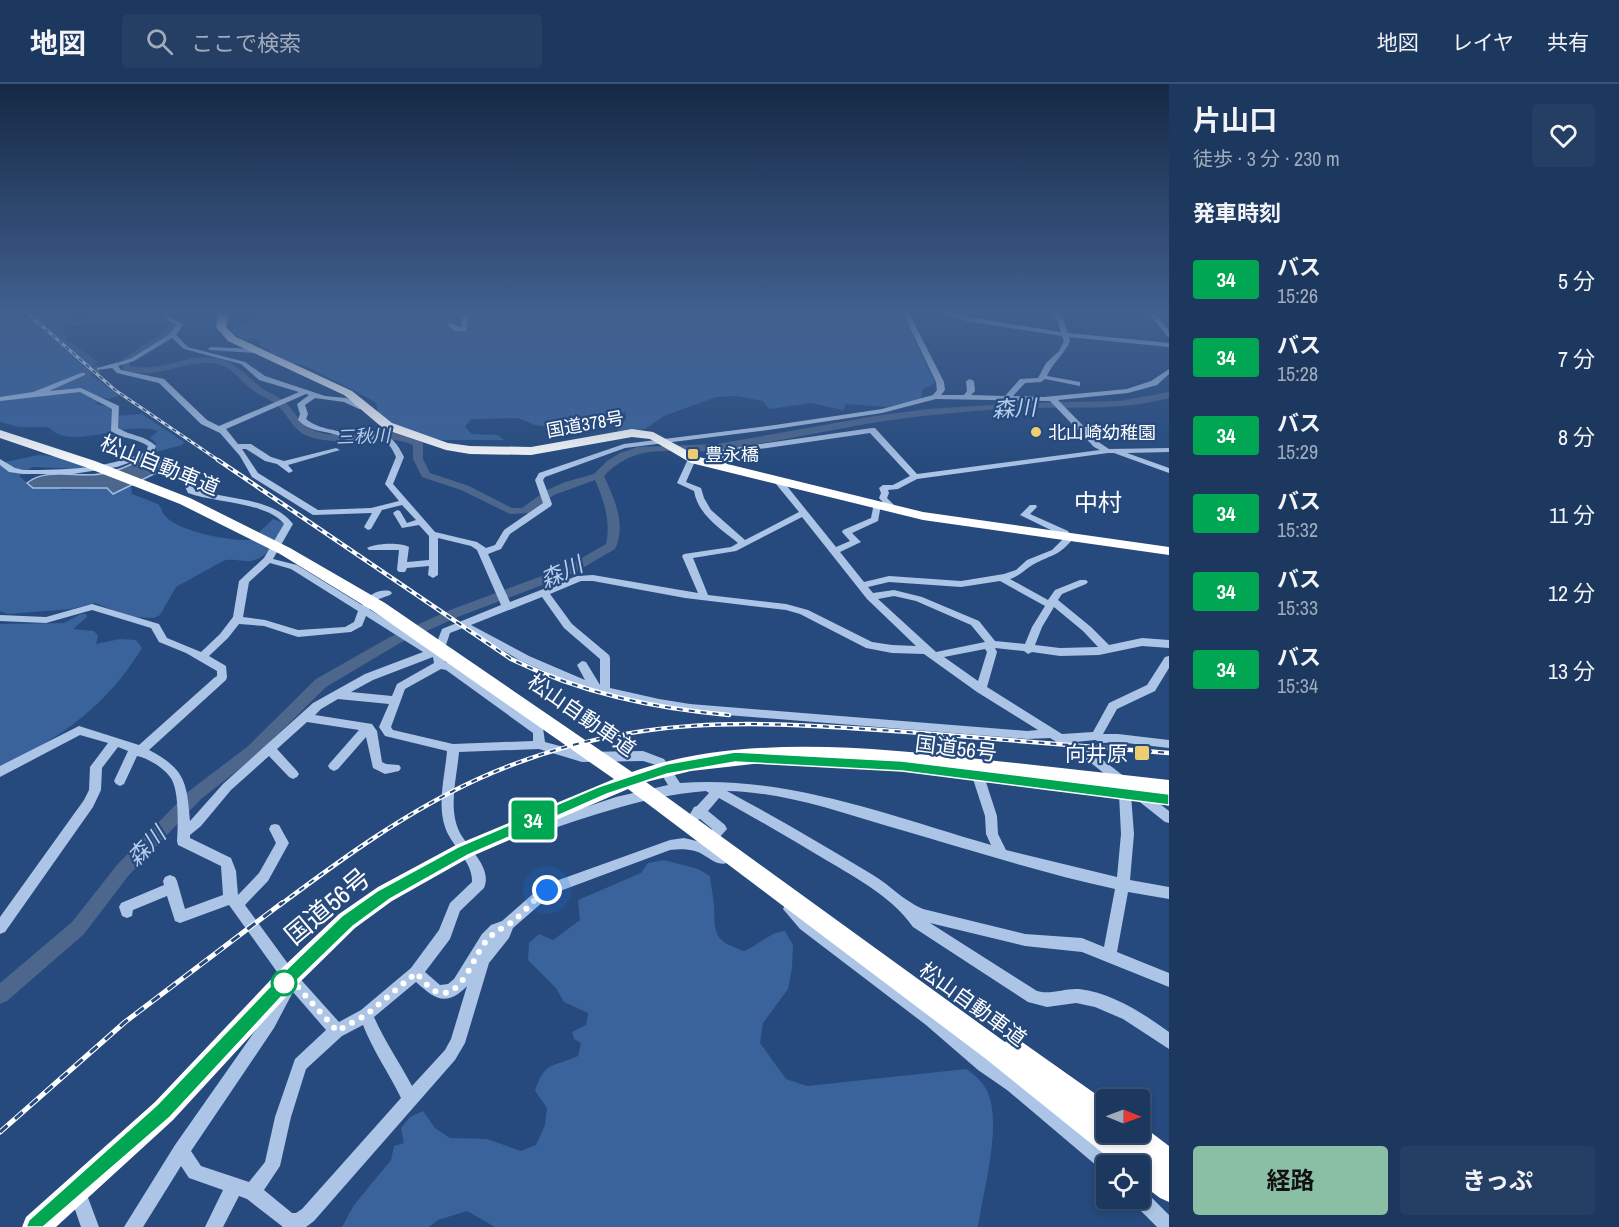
<!DOCTYPE html>
<html lang="ja">
<head>
<meta charset="utf-8">
<style>
	:root { --surface:#1c385e; --page:#253f64; --text:#f1f3f6; --muted:#a0acbc; --line:#3a5273; --accent:#8abfa5 }
	body { margin:0; font-family:"Archivo Narrow","Noto Sans JP",sans-serif; background:var(--page); color:var(--text); height:100vh; display:flex; flex-direction:column; font-size:22px; white-space:nowrap }
	* { box-sizing:border-box; margin:0 }
	p { font-size:20px; color:var(--muted) }
	.icon { flex:none; width:33px; height:33px; fill:none; stroke:currentColor; stroke-width:2; stroke-linecap:round; stroke-linejoin:round }
	.map { position:relative; flex:1; overflow:hidden }
	.side { display:flex; flex-direction:column; background:var(--surface); width:450px }
	.side>* { flex:none }
	.badge { padding:0 12px; border-radius:4px; font-size:21px; line-height:39px }
	.needle { width:39px; rotate:91deg }
	.buttons { position:absolute; left:1096px; top:1005px; display:grid; gap:12px }
	.buttons a { display:grid; place-items:center; width:54px; height:54px; border-radius:6px; background:var(--surface); box-shadow:0 3px 9px #0003,0 0 0 2px var(--line); font-size:30px }
	.you { position:absolute; width:30px; height:30px; margin:-15px; border:4px solid #fff; border-radius:50%; background:#1a73e8; box-shadow:0 0 0 9px #1a73e833 }
	.map>.badge { position:absolute; translate:-50% -50%; box-shadow:0 0 0 3px #fff }
	h2 { padding:0 24px; font-size:22px; line-height:54px }
	.round { display:grid; place-items:center; flex:none; width:63px; height:63px; border-radius:6px; background:var(--page) }
	.overview { display:flex; align-items:center; justify-content:space-between; height:102px; padding:0 24px }
	h1 { font-size:28px; font-weight:700; line-height:45px }
	.action { display:flex; gap:12px; margin-top:auto; padding:12px 24px }
	.action a { flex:1; height:69px; border-radius:6px; background:var(--accent); color:#111; font-size:24px; font-weight:700; line-height:69px; text-align:center }
	.action a+a { background:var(--page); color:var(--text) }
	ul { padding:0; list-style:none }
	li { display:flex; align-items:center; gap:18px; height:78px; padding:0 24px }
	li div { flex:1 }
	li b { display:block; font-size:22px }
	li em { font-style:normal }
	li .badge { min-width:66px; font-weight:700; text-align:center }
	header { display:flex; align-items:center; gap:36px; box-sizing:border-box; height:84px; padding:0 30px; background:var(--surface); border-bottom:2px solid var(--line) }
	header strong { font-size:28px }
	nav { display:flex; gap:33px; margin-inline-start:auto; font-size:21px }
	.search { width:420px; height:54px; background:var(--page); display:flex; align-items:center; gap:15px; box-sizing:border-box; padding:0 21px; border-radius:6px; color:var(--muted); font-size:22px }
	main { display:flex; flex:1; min-height:0 }
	.map>svg:first-child { display:block }
</style>
</head>
<body>
<header>
<strong>地図</strong>
<div class="search"><svg class="icon" aria-label="search" viewBox="0 0 24 24"><circle cx="10" cy="10" r="6"/><path d="M15 15l6 6"/></svg>ここで検索</div>
<nav><a>地図</a><a>レイヤ</a><a>共有</a></nav>
</header>
<main>
<div class="map">
<svg width="1169" height="1143" viewBox="0 0 1169 1143">
	<rect width="100%" height="100%" fill="#264a7d"/>
	<!-- green -->
	<path fill="#3a639b" d="M43,227L63,238L66,255L98,278L87,287L119,312L108,315L102,313L95,320L113,324L114,332L142,330L184,358L182,361L156,368V359L150,354L158,347C123,335 75,369 48,343H19L0,338V228Z
		M265,227H896L903,232L935,299L922,306L921,316L886,323L846,320L843,326L811,319L769,325L763,317L735,312L716,313L664,332L645,345L617,348L626,335V328L587,332L549,343L535,341L518,334L471,335L465,343L472,350L498,351L504,356H439L391,340L378,329L376,319L370,315L304,281L291,279L270,268V265L260,262L261,257L255,254L245,256L231,248L235,242L265,234Z
		M39,371L61,373L87,382L83,385L32,383L19,392L33,404L58,403L61,406L131,402L132,410L158,420C162,424 162,429 165,432C180,448 229,457 251,456L273,435L286,440C280,454 268,474 251,477C241,478 233,474 223,477L176,503L160,531L154,534L130,533L95,519L72,525L7,530L0,527V379Z
		M81,530H86L87,533L73,545L94,547L98,552L96,560L120,555L136,556L142,564C109,619 59,657 0,682V540L64,539Z
		M664,776L698,785L710,792C711,802 713,812 714,821C715,851 713,856 744,867C759,861 770,848 785,847L793,861L792,884L788,905L763,939L760,959L786,995L807,1002L966,985C975,991 984,999 988,1009C1002,1042 983,1107 978,1143H495L467,1127L438,1136L429,1143H342L354,1121L391,1076L394,1062L404,1059L401,1044L410,1033L423,1027L435,1044L450,1054L487,1055L521,1067L536,1061L545,1041L547,1024L535,1007C545,976 552,984 578,972L581,959L574,955L572,948L586,941L588,929L564,918L556,904L528,876L529,859L539,850L553,856L580,836L578,816L641,789L648,779Z"/>
	<!-- water -->
	<path fill="#4d668c" stroke="#a0bee5" stroke-width="1.5" d="M145,374L149,375L158,388L113,410L107,404H33L27,399C47,383 76,394 100,390C116,388 130,381 145,374Z"/>
	<g fill="none" stroke-linecap="round" stroke-linejoin="round">
		<!-- river -->
		<path fill="#4d668c" fill-rule="evenodd" d="M48,227H58L73,237L115,234L172,236L179,242L176,247L130,278V282C160,289 187,269 217,274C236,278 245,291 259,302C267,309 278,311 286,319C296,329 301,342 315,347C349,360 394,333 423,359V375L430,389L469,402L512,424H522L547,406L565,398L594,390L607,377L620,369L638,363L717,360L875,332L928,325L1020,319L1119,317L1169,308V314C1124,326 1079,323 1034,324C1003,324 973,327 943,330C867,336 794,356 718,366C673,372 640,355 604,392C614,414 627,441 615,465L574,489L460,532L400,559L326,603L257,671L201,715L129,791L84,850L7,917L0,920V899L72,838L117,781L189,707L247,663L316,595L390,553L450,526L566,483L606,460C611,437 604,417 595,396L554,411L529,429L510,430L461,406L422,393L413,375V361C378,346 341,366 305,351C293,345 289,333 280,324C273,316 262,313 254,307C241,298 233,283 217,280C195,275 172,288 150,289C141,290 132,288 123,286V275L170,243L167,240L115,238L71,242Z
			M1153,227H1162L1169,234V241Z"/>
		<!-- minor-tunnel -->
		<path stroke="#476590" stroke-width="8" stroke-dasharray="8 4" stroke-linecap="butt" d="M83,290L99,285"/>
		<!-- minor -->
		<path fill="#acc4e5" fill-rule="evenodd" d="M54,227H61V228L58,230Z
			M162,227H168V231L182,240L183,241L176,251L188,263L245,278L265,292L325,312L346,314L360,321H369V325H359L344,318L315,314L305,321L308,330L306,335C320,347 338,344 353,353C380,349 391,345 404,373L393,400L435,448L477,458L486,464L495,461L504,446L543,419L535,396L539,389L624,360L775,341L882,325L933,311L937,306L936,298L902,227H908L944,298L945,306L941,311H964L967,307L966,297L970,295L974,297L975,307L971,311L1005,312L1020,295L1038,294L1046,279L1059,267L1064,257L1062,252L966,237L937,227H948L967,233L1061,248L1057,236L1049,227H1056L1063,235L1068,249L1169,259V263L1069,253L1070,257C1064,271 1053,278 1047,292L1080,298V302L1045,295L1041,298L1025,299L1013,312L1044,313L1127,305L1151,297L1169,285V290L1157,301L1128,309L1058,316L1100,359L1109,365L1169,364V368L1127,369L1169,384V389L1114,369H1108L917,395L898,405L888,406L889,409L887,414L898,425L894,428L891,427L879,414L881,409L879,404L883,401H893L910,392L870,349L725,370L727,384L723,386L719,384L718,366L872,344H875L917,390L1100,366L1094,363L1050,317L936,315L882,329L775,345L625,364L545,393L543,396L552,420L551,422L510,450L501,465L488,470L510,518L577,492L593,491L698,509L682,472L684,470L731,463L738,459C721,445 698,431 694,407L677,399L688,375L692,373L696,375L686,398L701,404L704,414L711,426L745,456L799,428L776,400V396H782L836,463L850,457L842,448L843,446L871,434L874,419H880L881,421L878,437L852,449L861,458L840,468L864,498L889,492L961,497L1004,490L1016,486L1027,476L1052,466L1063,455L1061,451L1020,431L1030,421H1036L1037,423L1030,430L1068,447L1073,455C1058,472 1054,470 1036,479C1026,484 1023,490 1010,495L1048,516L1055,506L1080,496H1086L1088,498L1086,500L1062,510L1058,516L1091,543L1109,561L1142,554L1169,556V564L1142,562L1099,571L1060,572L1032,568L1028,570L1024,567L995,564L997,568L987,603L1062,650L1093,648L1109,619L1147,601L1165,573L1169,572V584L1155,607L1117,625L1103,650H1118L1169,656V664L1118,658L1103,659L1095,656L1075,658L1099,673L1169,727V739L1165,738L1131,711L1134,750L1130,796L1169,803V815L1128,808L1117,868L1169,889V903L1082,868L1025,862L930,839L1037,907C1051,911 1064,904 1079,905C1112,909 1143,929 1169,948V965L1123,935L1095,923L1076,919L1047,923L1028,918L913,843C892,813 858,795 826,776C791,755 755,734 719,714L708,727L725,741L727,745L712,762L727,771L728,775L727,779C716,783 706,770 695,767C687,765 679,765 670,766L552,810L513,844L509,854L489,879L465,959L455,976L314,1137L306,1143H283L247,1115L239,1112L223,1143H205L223,1106L189,1094L181,1082L143,1143H124L175,1061L264,934L282,900L285,899L229,821L180,839L175,837L167,812L133,826L132,832L127,834L122,832L119,823L121,819L164,801L163,797L165,793L170,791L175,793L177,797L185,825L223,811L221,782L178,761L177,757C178,742 179,709 172,696C166,685 148,674 137,672L124,700L120,702L116,700L114,697L128,667L118,663L102,684L101,706L93,723L5,848L0,850V833L84,716L89,706L90,683L108,659L80,651L0,693V682L79,642L139,661L214,594L217,592V587L186,569L159,558L151,544L92,526L46,539L0,537V531L46,533L92,520L159,540L167,554L201,568L220,550L233,533L239,497L264,474L284,440C267,418 215,419 188,409L181,394L158,384L148,372L117,383L73,390H23L9,388L0,381V375L15,384L23,386C68,386 103,385 146,368L148,362C137,354 122,355 111,347L112,325L80,308L0,317V313L33,308L81,289H85V291L49,307L81,304L119,322L118,344C130,352 145,351 156,362L153,369L164,380L187,390L194,405C225,416 273,413 293,440L273,475L297,481L362,521C368,511 378,505 390,507L392,509L390,511L379,515L369,525L434,566L442,545L501,521L477,466L471,462L438,454V491L433,494L428,491L429,482L407,484L405,488H399L397,486L399,466H369L367,464C376,459 400,458 409,463L407,478L429,476V452L419,441L402,444L393,429L397,426L400,427L407,439L416,436L402,421L382,426L371,445L368,446L364,443L372,429L313,431L252,393L240,372L220,349L201,340L159,299L117,289L112,284L97,286V284L130,275L170,250L176,241L163,233ZM172,254L184,265L241,280L259,296L299,308L219,342L207,336L164,295L121,286L118,282L134,277ZM306,310L309,311L297,320L300,330L298,336C310,348 322,346 337,351C343,353 347,358 354,358C377,357 384,346 396,373L385,400L399,417L371,424L318,426L258,389L242,365H246L265,377L277,380L289,389L293,387L288,381L340,366L336,364L284,377L271,373L251,360H238L226,345ZM802,433L867,515L916,562L892,561L872,558L808,526L786,520L708,511L693,474L736,467ZM270,479L291,485L358,527L354,538L345,543L298,546L265,536L243,533L249,498ZM581,497H593L685,514L786,526L800,530L866,564L892,569L924,570L977,608L1038,646L1027,647L690,620L659,615L610,604V574L609,571L572,540L550,510ZM1000,497L1045,522L1032,543L1025,560L995,557L979,537L922,513L894,506L873,509L868,503L889,498L961,503ZM894,512L916,517L971,541L985,558L936,568L878,515ZM542,513L564,544L600,575V601L586,578L582,577L577,581L585,596L529,572L471,541ZM1054,523L1083,547L1098,563L1060,564L1035,561L1042,543ZM366,532L423,568L365,590L313,619L223,700L190,737C187,698 185,685 149,666L226,596L227,593L226,582L209,572L228,554L239,540L264,542L298,553L351,548L362,542ZM468,542L467,544L468,546L521,577L592,608L659,623L690,628L1027,655L1050,654L1091,679L1124,705L1121,707L1119,710L1121,750L1117,793L1006,766L998,750L997,732L984,692L982,689L978,687L974,689L972,692L985,732L986,750L991,761C890,732 787,691 680,699L664,675L643,667L582,668L545,658L543,644L453,580L445,578L443,570L450,549ZM985,565L987,568L978,597L944,573ZM433,573L434,579L397,600L392,612L351,608L373,596ZM441,585L446,586L533,649V657L453,660L393,646L391,643L405,605ZM338,615L389,620L379,643L385,652L447,667C445,692 437,719 445,743C451,762 473,777 472,798L450,819L439,846L411,884L361,926L339,938L294,888L245,821L268,797L289,759L279,741L275,740L271,741L269,745L276,759L259,789L238,811L236,787L231,774L190,754V751L201,742L231,706L269,672L289,693L293,695L297,693L299,690L297,687L277,665L307,638L359,646L330,679L328,682L330,685L334,687L338,685L366,653L373,684L385,690L399,687L401,684L399,681L386,680L382,678L377,647L372,640L315,631L321,625ZM539,665L582,678L643,677L656,681L668,701L616,713L511,748L509,752L511,756L515,757C578,737 639,712 706,707L709,709L697,722L694,723L689,732L691,736L695,737L700,735L712,745L701,758L684,754L670,756L542,802L502,837L491,841L482,850L454,895L448,900L440,901L425,888L450,855L460,827L484,804C493,783 467,764 459,747C448,723 457,693 459,668ZM727,707C781,708 834,726 884,741C961,763 1037,788 1115,805L1104,863L1082,854L1025,850L923,825C904,817 891,802 873,791C825,762 777,734 727,707ZM416,898C434,914 446,924 467,902L451,955L445,966L412,1002C400,979 385,958 374,933ZM293,908L326,946L295,975L275,1033L265,1078L249,1098L201,1082L191,1067L274,944ZM363,941C373,967 389,989 401,1014L302,1125L296,1129H292L264,1106L280,1082L291,1033L306,985L342,952Z
			M468,227H475L468,234L466,247H455L446,240L451,239L461,244L462,234Z
			M1147,227H1154L1169,247V253L1167,252Z
			M211,263L255,265L258,267L255,269L209,266L208,265Z
			M790,819L795,821L810,837L936,931L988,976L1019,994L1116,1076L1118,1082H1107V1089L1104,1088L1007,1006L978,986L926,941L800,845L783,825L785,821Z
			M1140,1105L1146,1108L1169,1131V1143H1157L1134,1120L1132,1114H1140Z
			M81,1108L87,1111L99,1143H81L72,1117L75,1111Z"/>
		<!-- highway -->
		<path fill="#fff" fill-rule="evenodd" d="M219,227H229L226,243L236,253L352,307L392,339L448,359L470,362L531,363L632,345L653,348L699,373L923,428L1169,463V471L923,436L691,379L650,355L632,353L531,371L470,370L446,366L384,345L344,311L228,257L216,243Z
			M0,346L95,377L190,414L290,464L385,519L632,688C737,650 871,663 979,675C1042,682 1106,689 1169,696V712L901,681L788,676L691,687L646,698L1005,958L1013,955L1022,958L1107,1018V1048H1140V1040L1169,1062V1118L1160,1114L1140,1099V1082H1119L986,975L628,705L470,773L392,817L355,844L297,901L173,1036L56,1143H22L26,1133L155,1018L281,885L339,830L378,803L456,761L614,695L373,527L280,470L180,420L85,383L0,354Z"/>
		<defs>
			<path id="rail-far2" d="M25,227L115,306L221,378"/>
			<path id="rail-far1" d="M218,376L511,575C581,609 652,624 729,631
				M280,821C343,774 406,728 478,695C631,626 759,637 921,649C1003,656 1086,662 1169,669"/>
			<path id="rail" d="M0,1048L125,938L282,819"/>
		</defs>
		<!-- rail-far2 casing -->
		<use href="#rail-far2" stroke="#fff" stroke-width="3"/>
		<!-- rail-far1 casing -->
		<use href="#rail-far1" stroke="#fff" stroke-width="4.5"/>
		<!-- rail casing -->
		<use href="#rail" stroke="#fff" stroke-width="5"/>
		<!-- rail-far2 -->
		<use href="#rail-far2" stroke="#264a7d" stroke-width="1.5" stroke-dasharray="4.5" stroke-linecap="butt"/>
		<!-- rail-far1 -->
		<use href="#rail-far1" stroke="#264a7d" stroke-width="2" stroke-dasharray="6" stroke-linecap="butt"/>
		<!-- rail -->
		<use href="#rail" stroke="#264a7d" stroke-width="3" stroke-dasharray="10" stroke-linecap="butt"/>
	</g>
	<!-- sky -->
	<linearGradient id="sky" x2="0" y2="1"><stop stop-color="#152945"/><stop offset="0.59" stop-color="#41608f"/><stop offset="1" stop-color="#41608f" stop-opacity="0"/></linearGradient>
	<rect width="1169" height="387" fill="url(#sky)"/>
	<!-- line -->
	<path fill="#00a651" stroke="#fff" stroke-width="1.5" d="M735,668L902,677L1169,710V721L902,687L735,678L667,690L607,710L468,771L390,815L353,842L295,898L170,1033L43,1143H26L29,1136L157,1021L284,888L342,832L379,806L458,763L598,703L667,680Z"/>
	<g fill="none" stroke-linecap="round" stroke-linejoin="round">
		<!-- walk -->
		<path stroke="#fff" stroke-width="6" stroke-dasharray="0 10.8" d="M284,899L289,893L337,947L366,931L416,889C423,896 433,911 445,909C463,906 473,876 482,863C489,851 499,846 509,840C523,831 533,815 547,806"/>
	</g>
	<!-- markers -->
	<g fill="#edcd72" stroke="#264a7d" stroke-width="2">
		<circle cx="1036" cy="348" r="6"/>
		<rect x="687" y="364" width="12" height="12" rx="3"/>
		<rect x="1134" y="661" width="16" height="16" rx="3"/>
	</g>
	<circle fill="#fff" stroke="#00a651" stroke-width="3" cx="284" cy="899" r="12"/>
	<g text-anchor="middle" dominant-baseline="central" stroke-width="4.5" stroke-linejoin="round" paint-order="stroke">
		<!-- far-street labels -->
		<g font-size="18" fill="#fff" stroke="#264a7d">
			<text transform="translate(585 340) rotate(-10)">国道378号</text>
		</g>
		<!-- far-poi labels -->
		<g font-size="18" fill="#fff" stroke="#264a7d" text-anchor="start">
			<text x="1048" y="348">北山崎幼稚園</text>
			<text x="705" y="370">豊永橋</text>
		</g>
		<!-- far-water labels -->
		<g font-size="18" font-style="italic" fill="#b7ceed" stroke="#264a7d">
			<text transform="translate(363 352) rotate(-2)">三秋川</text>
		</g>
		<!-- street labels -->
		<g font-size="21" fill="#fff" stroke="#264a7d">
			<text transform="translate(160 381) rotate(22)">松山自動車道</text>
			<text transform="translate(582 631) rotate(35)">松山自動車道</text>
			<text transform="translate(956 664) rotate(7)">国道56号</text>
			<text transform="translate(973 920) rotate(36)">松山自動車道</text>
		</g>
		<!-- poi labels -->
		<g font-size="21" fill="#fff" stroke="#264a7d" text-anchor="end">
			<text x="1128" y="669">向井原</text>
		</g>
		<!-- water labels -->
		<g font-size="22" font-style="italic" fill="#b7ceed" stroke="#264a7d">
			<text transform="translate(1014 324) rotate(-3)">森川</text>
			<text transform="translate(561 488) rotate(-25)">森川</text>
			<text transform="translate(146 762) rotate(-46)">森川</text>
		</g>
		<!-- quarter labels -->
		<g font-size="24" fill="#fff" stroke="#264a7d">
			<text x="1098" y="418">中村</text>
		</g>
		<!-- near-street labels -->
		<g font-size="26" fill="#fff" stroke="#264a7d">
			<text transform="translate(327 822) rotate(-40)">国道56号</text>
		</g>
	</g>
</svg>
<div class="buttons">
<a><svg class="needle" viewBox="-14 -14 28 28"><path d="M0-13l5 13h-10z" fill="#e53935"/><path d="M0 13l5-13h-10z" fill="#a0acbc"/></svg></a>
<a><svg class="icon" aria-label="locate" viewBox="0 0 24 24"><circle cx="12" cy="12" r="6"/><path d="M12 2v4M12 18v4M2 12h4M18 12h4"/></svg></a>
</div>
<div class="you" style="left:547px;top:806px"></div>
<b class="badge" style="left:533px;top:736px;background:#00a651;color:#fff">34</b>
</div>
<section class="side">
<div class="overview"><div><h1>片山口</h1><p>徒歩 · 3 分 · 230 m</p></div><a class="round"><svg class="icon" aria-label="heart" viewBox="0 0 24 24"><path d="M12 20l-8-8c-3-5 5-10 8-4 3-6 11-1 8 4z"/></svg></a></div>
<h2>発車時刻</h2>
<ul>
<li><span class="badge" style="background:#00a651;color:#fff">34</span><div><b>バス</b><p>15:26</p></div><em>5 分</em></li>
<li><span class="badge" style="background:#00a651;color:#fff">34</span><div><b>バス</b><p>15:28</p></div><em>7 分</em></li>
<li><span class="badge" style="background:#00a651;color:#fff">34</span><div><b>バス</b><p>15:29</p></div><em>8 分</em></li>
<li><span class="badge" style="background:#00a651;color:#fff">34</span><div><b>バス</b><p>15:32</p></div><em>11 分</em></li>
<li><span class="badge" style="background:#00a651;color:#fff">34</span><div><b>バス</b><p>15:33</p></div><em>12 分</em></li>
<li><span class="badge" style="background:#00a651;color:#fff">34</span><div><b>バス</b><p>15:34</p></div><em>13 分</em></li>
</ul>
<div class="action"><a>経路</a><a>きっぷ</a></div>
</section>
</main>
</body>
</html>
